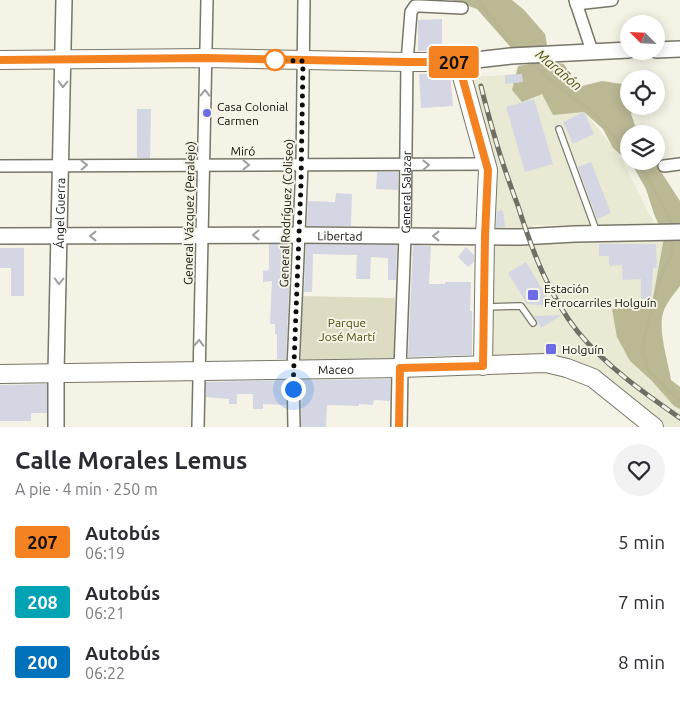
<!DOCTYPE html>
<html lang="es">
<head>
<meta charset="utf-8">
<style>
	:root { --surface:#fff; --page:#f2f2f3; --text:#2b2b33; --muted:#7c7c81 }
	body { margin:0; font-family:Ubuntu,sans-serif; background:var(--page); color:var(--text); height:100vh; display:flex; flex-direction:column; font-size:19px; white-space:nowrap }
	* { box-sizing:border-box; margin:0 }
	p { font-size:16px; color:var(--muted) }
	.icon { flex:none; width:28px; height:28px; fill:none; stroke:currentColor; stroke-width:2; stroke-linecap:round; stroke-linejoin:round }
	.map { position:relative; height:427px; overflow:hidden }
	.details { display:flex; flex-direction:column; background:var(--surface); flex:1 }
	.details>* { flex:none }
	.badge { padding:0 10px; border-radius:4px; font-size:18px; line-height:32px }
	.needle { width:32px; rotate:294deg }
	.controls { position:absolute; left:620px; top:15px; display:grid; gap:10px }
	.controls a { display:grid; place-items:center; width:45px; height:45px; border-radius:50%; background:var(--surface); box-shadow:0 2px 12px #0003; font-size:25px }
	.you { position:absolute; width:25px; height:25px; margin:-12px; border:4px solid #fff; border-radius:50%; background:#1a73e8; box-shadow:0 0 0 8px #1a73e833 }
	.map>.badge { position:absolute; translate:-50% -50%; box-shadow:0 0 0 2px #fff }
	.round { display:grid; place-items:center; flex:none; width:52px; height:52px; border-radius:26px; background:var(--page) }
	.headline { display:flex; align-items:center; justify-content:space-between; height:85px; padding:0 15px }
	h1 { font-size:24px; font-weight:700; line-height:38px }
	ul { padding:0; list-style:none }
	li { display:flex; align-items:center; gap:15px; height:60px; padding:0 15px }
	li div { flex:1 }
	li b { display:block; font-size:19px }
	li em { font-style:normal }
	li .badge { min-width:55px; font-weight:700; text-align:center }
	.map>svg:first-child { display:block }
</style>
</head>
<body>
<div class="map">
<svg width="680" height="427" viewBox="0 0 680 427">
	<rect width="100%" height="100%" fill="#f4f3e5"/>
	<!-- built -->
	<path fill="#eae9d3" d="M522,74L584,112L592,121L622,159L655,226L533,225L539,241L585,239L663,241L651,310L617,337L680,402V427H664L595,372L490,358L492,168L472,77Z"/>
	<!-- green -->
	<path fill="#dedbc3" d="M301,296L395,298L394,361L300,360Z"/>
	<!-- forest -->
	<path fill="#bbb894" d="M452,0H512L524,10L545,34L547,45L514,51L477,9Z
		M546,61L564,64L578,87L602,81L629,85V106H633L631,114L638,134H629V161H654L680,201V286C674,294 666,303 663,313C658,331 668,361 671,380L680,387V409L674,406L652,381L630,361L617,337L612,309L641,306L651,309L664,237L654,214L646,189L633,166L613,148L603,129L584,112L553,115L542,94L522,102L512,90L518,66Z"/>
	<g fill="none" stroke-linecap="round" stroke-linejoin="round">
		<!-- stream -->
		<path stroke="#b8b592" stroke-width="3" d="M478,0L507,39L518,50
			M530,61L556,85L594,113L629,154
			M635,161L647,175L674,227
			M673,235L671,256L660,277L642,347L648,370L680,401"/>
	</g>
	<!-- building -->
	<path fill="#d4d6e3" d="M442,19V51H418V20Z
		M450,73L453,106L421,108L419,74Z
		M522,74L523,82L505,84V75Z
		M534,99L553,164L525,172L506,107Z
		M137,109H151L150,158H137Z
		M584,112L594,134L573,144L563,122Z
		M591,162L611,213L597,219L578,167Z
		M377,172H398V190L376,189Z
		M336,193L352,194L351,226H307L308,201L335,202Z
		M503,210L505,227H496L497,211Z
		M269,244H291L286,359H277V334H275V324H270L272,281L263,282V271L269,270Z
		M306,244L397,245L396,280H388V258L371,257L370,279H356L357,255L313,254L312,292H304Z
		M599,244H656L657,268H653L651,305L641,306V279L623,280L622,265L609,266V256H599Z
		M413,245L431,246L429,284H445V282H471L470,311H472V355L408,357Z
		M466,247L474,255V262L468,267L458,257Z
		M0,248H24V296H11V268H0Z
		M526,262L552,306L527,304L508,273Z
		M562,315L541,328L534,316Z
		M390,379V401L374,400L373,405L359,404V406L327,405L326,427H301L302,380Z
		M286,380V405L263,404V409H253V394H237V404H229V399L206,397V382Z
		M47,384V413H31V421H0V385Z"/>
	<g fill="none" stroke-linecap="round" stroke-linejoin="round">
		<defs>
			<path id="lane" d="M559,129L597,233
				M486,307L521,306L533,323"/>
			<g id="street">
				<path d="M575,0L592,51"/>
				<path d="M576,4L612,0"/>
				<path d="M0,166L486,164"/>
				<path d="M664,166L680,164"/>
				<path id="s1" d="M400,368L405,236L407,62L411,12L415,6H420L462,8"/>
				<path d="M198,427L207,0"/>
				<path d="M294,427L293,369L302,165L304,0"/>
			</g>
			<g id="secondary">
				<path d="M656,50L680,49"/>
				<path d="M458,62L511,56L629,50"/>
				<path id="s2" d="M0,236L299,235L520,237L575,234L680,232"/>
				<path id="s3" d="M56,427V372L64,0"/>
				<path d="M399,427L400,368"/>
			</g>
			<g id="primary">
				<path d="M0,60L206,58L407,62H458L488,170L485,236L483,366"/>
				<path id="s4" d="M0,374L400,368L546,363L567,368L593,378L654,427"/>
			</g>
		</defs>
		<!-- lane casing -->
		<use href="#lane" stroke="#777669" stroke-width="8"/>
		<!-- street casing -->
		<use href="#street" stroke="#777669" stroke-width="14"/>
		<!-- secondary casing -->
		<use href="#secondary" stroke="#777669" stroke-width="18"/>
		<!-- primary casing -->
		<use href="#primary" stroke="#777669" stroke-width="20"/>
		<!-- lane -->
		<use href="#lane" stroke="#fff" stroke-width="5.5"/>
		<!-- street -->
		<use href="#street" stroke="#fff" stroke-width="11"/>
		<!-- secondary -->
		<use href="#secondary" stroke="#fff" stroke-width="15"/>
		<!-- primary -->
		<use href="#primary" stroke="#fff" stroke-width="18"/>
		<defs>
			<path id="rail" d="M481,86C486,107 492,128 498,148C504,168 511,187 518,206C532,250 549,296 578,332C606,366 644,393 680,418"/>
		</defs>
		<!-- rail casing -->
		<use href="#rail" stroke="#6f6f66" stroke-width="5"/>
		<!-- rail -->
		<use href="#rail" stroke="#f4f3e5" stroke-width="3" stroke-dasharray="9" stroke-linecap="butt"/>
	</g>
	<!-- one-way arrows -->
	<defs><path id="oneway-chevron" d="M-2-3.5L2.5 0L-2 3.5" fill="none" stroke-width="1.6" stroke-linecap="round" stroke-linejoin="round" transform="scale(1.25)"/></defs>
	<g stroke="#9f9f9d">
		<use href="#oneway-chevron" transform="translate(63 84) rotate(91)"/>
		<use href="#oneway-chevron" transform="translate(205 93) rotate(-89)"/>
		<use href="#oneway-chevron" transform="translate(84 165) rotate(-1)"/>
		<use href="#oneway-chevron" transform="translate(246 165) rotate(1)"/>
		<use href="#oneway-chevron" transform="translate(426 165) rotate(-1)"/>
		<use href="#oneway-chevron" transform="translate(256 235) rotate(179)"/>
		<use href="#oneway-chevron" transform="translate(93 236) rotate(-180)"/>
		<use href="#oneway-chevron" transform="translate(436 236) rotate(-180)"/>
		<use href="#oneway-chevron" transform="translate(59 281) rotate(92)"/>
		<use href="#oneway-chevron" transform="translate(199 343) rotate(-88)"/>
	</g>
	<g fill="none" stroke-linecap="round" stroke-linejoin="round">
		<defs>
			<path id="line" d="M0,60L206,58L407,62H458L488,170L485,236L483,366L400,368L399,427"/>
		</defs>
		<!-- line casing -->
		<use href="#line" stroke="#fff" stroke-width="11"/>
		<!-- line -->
		<use href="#line" stroke="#f58220" stroke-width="8"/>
		<!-- walk -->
		<path stroke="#0e0e09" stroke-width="5" stroke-dasharray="0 9" d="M275,60L303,61L301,183L293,389"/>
	</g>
	<!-- markers -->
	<circle fill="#fff" stroke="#f58220" stroke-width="2.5" cx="275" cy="60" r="10"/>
	<g fill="#6d6ce6" stroke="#f4f3e5" stroke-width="2">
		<circle cx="207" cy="113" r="5"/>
		<rect x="527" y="289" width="12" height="12" rx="2.5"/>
		<rect x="545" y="343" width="12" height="12" rx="2.5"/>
	</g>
	<g text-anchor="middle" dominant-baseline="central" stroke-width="4" stroke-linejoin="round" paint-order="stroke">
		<!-- poi labels -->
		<g font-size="12" fill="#0e0e09" stroke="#f4f3e5" text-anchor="start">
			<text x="217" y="106">Casa Colonial<tspan x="217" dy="14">Carmen</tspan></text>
			<text x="544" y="288">Estación<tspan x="544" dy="14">Ferrocarriles Holguín</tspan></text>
			<text x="562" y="349">Holguín</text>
		</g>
		<!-- street labels -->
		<g font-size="12" fill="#0e0e09" stroke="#f4f3e5">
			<text transform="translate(243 151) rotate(1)">Miró</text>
			<text stroke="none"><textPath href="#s1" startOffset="176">General Salazar</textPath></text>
			<text transform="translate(189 213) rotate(-89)">General Vázquez (Peralejo)</text>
			<text transform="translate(286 213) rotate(-88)">General Rodríguez (Coliseo)</text>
			<text stroke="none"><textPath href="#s3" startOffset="214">Ángel Guerra</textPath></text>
			<text stroke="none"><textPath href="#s2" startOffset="340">Libertad</textPath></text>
			<text stroke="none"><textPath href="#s4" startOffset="336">Maceo</textPath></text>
		</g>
		<!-- park labels -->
		<g font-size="12" fill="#4e4707" stroke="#f4f3e5">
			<text x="347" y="322">Parque<tspan x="347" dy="14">José Martí</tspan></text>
		</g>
		<!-- water labels -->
		<g font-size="14" font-style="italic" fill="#564f13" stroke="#f4f3e5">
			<text transform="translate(559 70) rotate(40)">Marañón</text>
		</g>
	</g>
</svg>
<div class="controls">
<a><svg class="needle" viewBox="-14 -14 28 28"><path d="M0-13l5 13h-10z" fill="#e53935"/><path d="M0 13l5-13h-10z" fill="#7c7c81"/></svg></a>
<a><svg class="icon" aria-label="locate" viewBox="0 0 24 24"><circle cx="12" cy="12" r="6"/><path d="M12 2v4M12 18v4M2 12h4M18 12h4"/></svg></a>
<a><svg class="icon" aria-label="layers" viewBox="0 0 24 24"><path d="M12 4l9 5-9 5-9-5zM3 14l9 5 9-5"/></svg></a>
</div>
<div class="you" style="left:293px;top:389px"></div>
<b class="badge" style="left:454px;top:62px;background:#f58220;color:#111">207</b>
</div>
<section class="details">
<div class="headline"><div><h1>Calle Morales Lemus</h1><p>A pie · 4 min · 250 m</p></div><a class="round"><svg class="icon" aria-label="heart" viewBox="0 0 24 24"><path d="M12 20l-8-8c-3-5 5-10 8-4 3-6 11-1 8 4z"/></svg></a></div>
<ul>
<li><span class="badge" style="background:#f58220;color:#111">207</span><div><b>Autobús</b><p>06:19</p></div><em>5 min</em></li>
<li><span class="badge" style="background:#00a3b4;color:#fff">208</span><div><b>Autobús</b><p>06:21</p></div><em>7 min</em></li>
<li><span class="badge" style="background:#0072bc;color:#fff">200</span><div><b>Autobús</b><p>06:22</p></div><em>8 min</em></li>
</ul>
</section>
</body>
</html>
